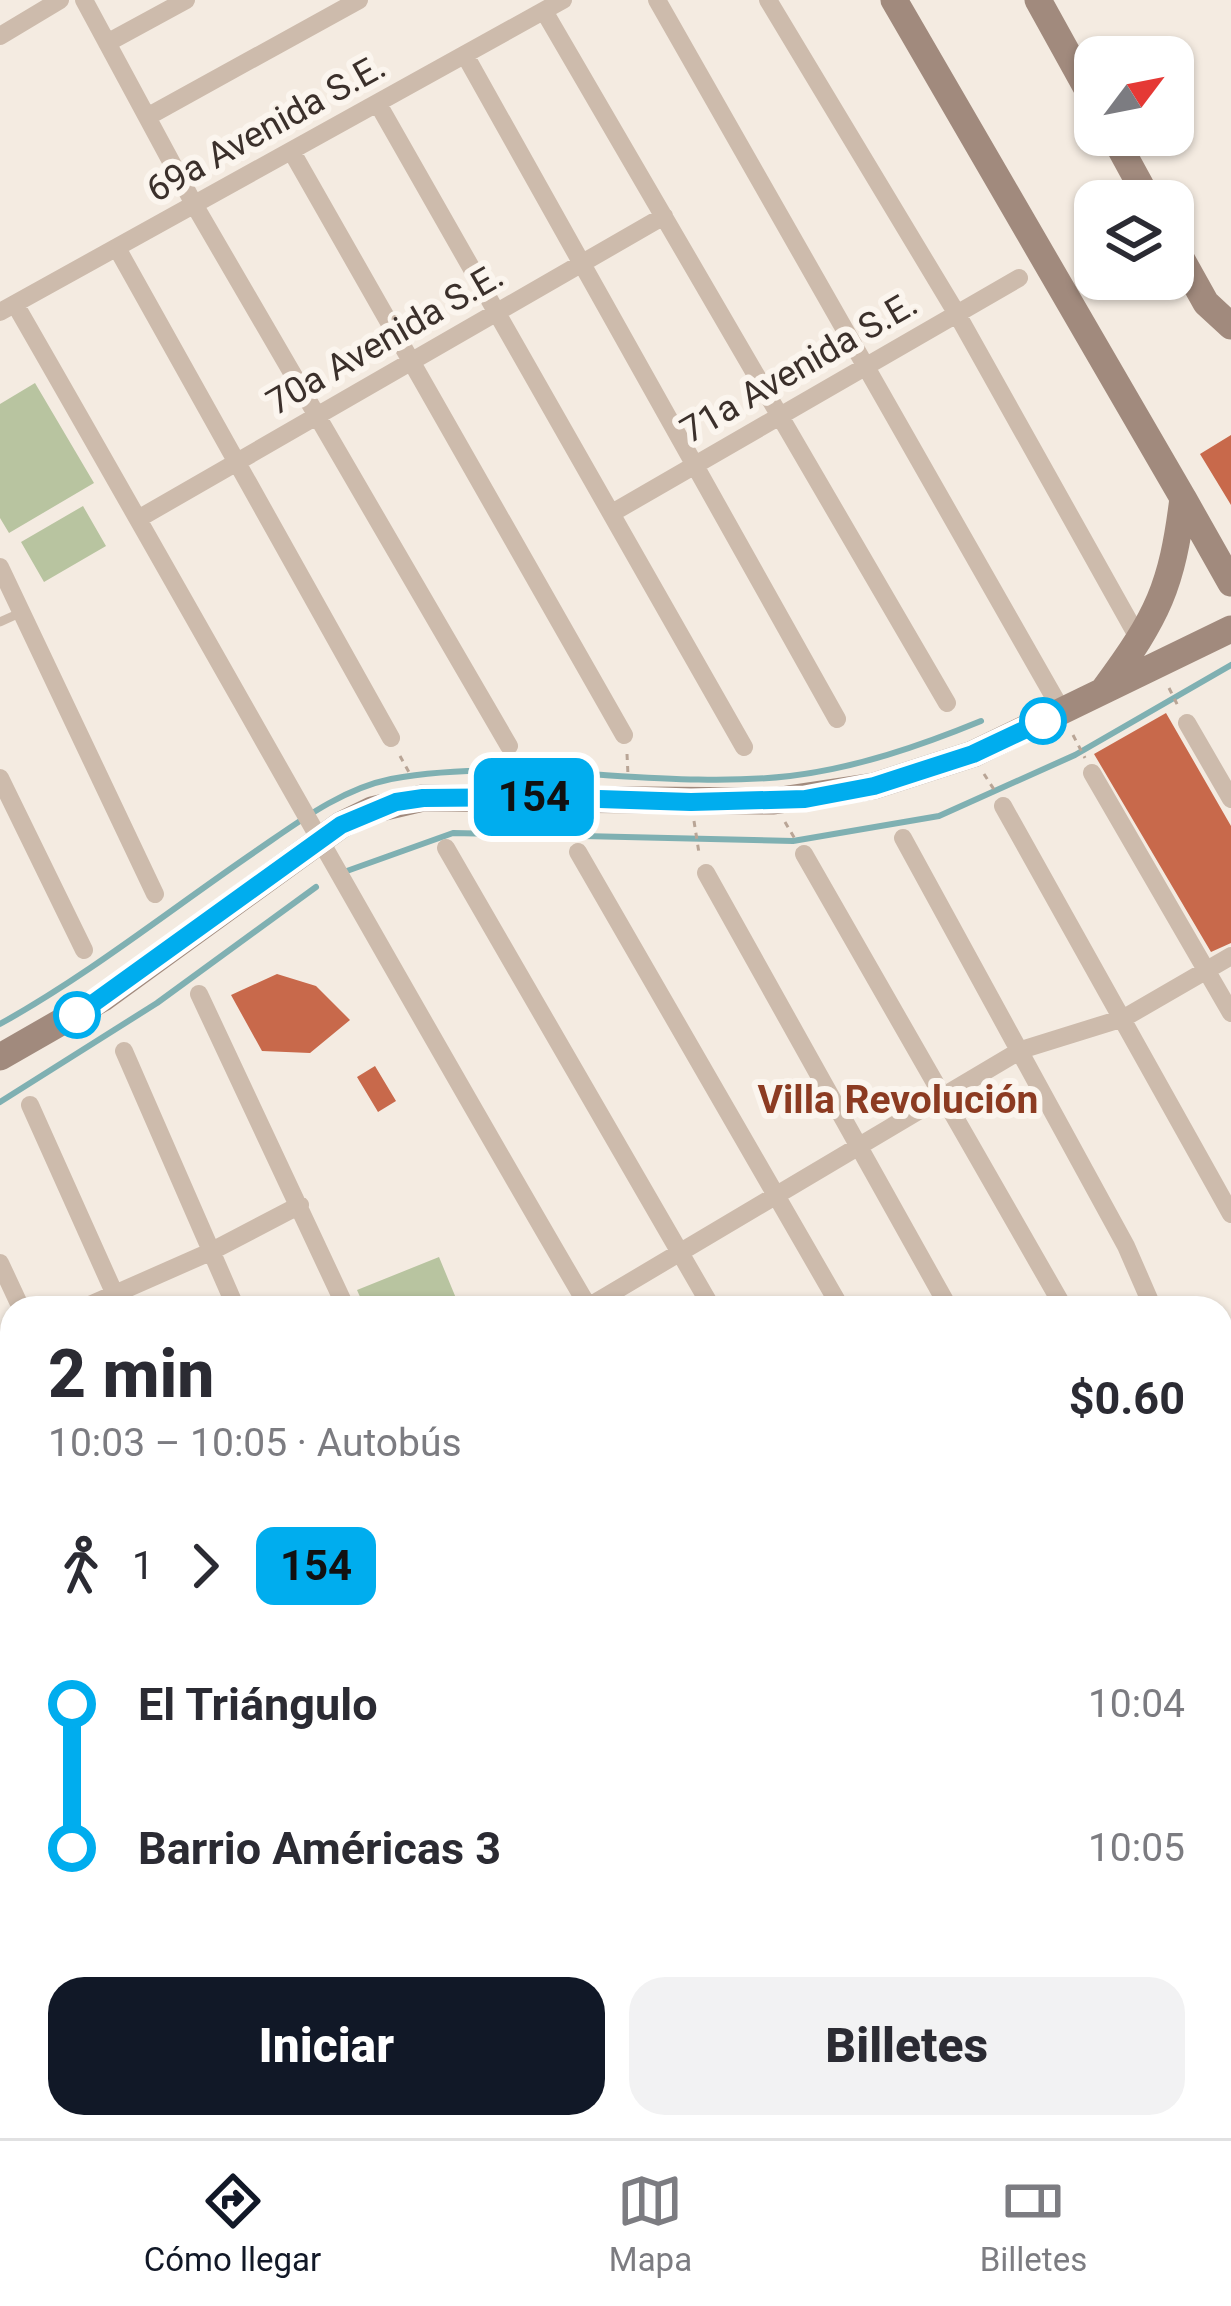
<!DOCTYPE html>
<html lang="es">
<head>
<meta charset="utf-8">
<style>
	:root { --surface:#fff; --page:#f2f2f3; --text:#2b2b33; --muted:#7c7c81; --line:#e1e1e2; --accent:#111827 }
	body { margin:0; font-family:Roboto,sans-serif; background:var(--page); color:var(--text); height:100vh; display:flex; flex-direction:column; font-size:45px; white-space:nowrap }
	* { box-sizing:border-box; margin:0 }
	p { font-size:39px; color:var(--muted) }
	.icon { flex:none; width:66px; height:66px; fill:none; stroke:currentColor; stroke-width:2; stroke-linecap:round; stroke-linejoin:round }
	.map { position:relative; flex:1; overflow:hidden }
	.sheet { position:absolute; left:0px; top:1296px; width:1233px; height:843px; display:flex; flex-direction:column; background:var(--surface); border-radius:36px 36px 0 0; box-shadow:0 3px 9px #0004 }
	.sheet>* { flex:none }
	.badge { padding:0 24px; border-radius:18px; font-size:42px; line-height:78px }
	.needle { width:78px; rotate:58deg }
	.fabs { position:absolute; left:1074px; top:36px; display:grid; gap:24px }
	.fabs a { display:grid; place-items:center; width:120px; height:120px; border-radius:24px; background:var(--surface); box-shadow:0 3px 9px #0004; font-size:60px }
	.map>.badge { position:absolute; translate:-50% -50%; box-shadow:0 0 0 6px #fff }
	.legs { display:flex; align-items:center; gap:18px; height:132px; padding:0 48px; font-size:39px }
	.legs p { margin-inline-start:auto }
	.headline { display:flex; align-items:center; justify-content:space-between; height:204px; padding:0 48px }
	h1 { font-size:66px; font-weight:800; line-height:90px }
	.button { display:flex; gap:24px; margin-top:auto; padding:24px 48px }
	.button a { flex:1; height:138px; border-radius:36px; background:var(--accent); color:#fff; font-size:48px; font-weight:800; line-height:138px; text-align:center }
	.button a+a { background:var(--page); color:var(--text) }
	ul { padding:0 48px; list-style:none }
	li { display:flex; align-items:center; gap:42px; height:144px; font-size:45px }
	li i { display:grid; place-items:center; width:18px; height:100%; margin:0 15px; background:currentColor }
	li i::after { content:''; width:30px; height:30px; margin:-15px; border:9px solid; border-radius:50%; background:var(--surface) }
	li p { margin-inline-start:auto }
	li:first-child i { background:linear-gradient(#0000 50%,currentColor 0) }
	li:last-child i { background:linear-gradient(currentColor 50%,#0000 0) }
	.tab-bar { display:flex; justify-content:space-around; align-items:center; height:168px; border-top:3px solid var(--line); background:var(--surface); font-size:33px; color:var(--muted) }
	.tab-bar a { display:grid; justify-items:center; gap:6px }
	.tab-bar .active { color:var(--accent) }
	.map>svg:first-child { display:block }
</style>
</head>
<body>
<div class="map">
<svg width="1231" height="2138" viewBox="0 0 1231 2138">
	<rect width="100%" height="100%" fill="#f4ebe1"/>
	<!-- green -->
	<path fill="#b8c4a0" d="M35,383L94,483L9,533L0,518V404Z
		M83,506L106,546L44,582L21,542Z
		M439,1257L458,1303L446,1308H365L357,1290Z"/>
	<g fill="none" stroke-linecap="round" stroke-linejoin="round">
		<!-- stream -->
		<path stroke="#7fb0b2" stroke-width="6" d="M344,872L453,833L793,841L939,816L1075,755L1231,665
			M0,1024C90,974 171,909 256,851C297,823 341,789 391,779C522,755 658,791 790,776C856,768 920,746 981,721
			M0,1102L157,1003L316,887"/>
	</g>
	<!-- building -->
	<path fill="#c8694b" d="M1231,435V505L1200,454Z
		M1166,713L1231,826V943L1211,952L1094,754Z
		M277,974L316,986L350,1020L310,1053L262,1051L231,995Z
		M375,1066L396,1101L378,1112L357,1077Z"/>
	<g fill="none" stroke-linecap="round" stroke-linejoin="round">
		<!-- path -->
		<path stroke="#b9a596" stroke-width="3" stroke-dasharray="6 6" stroke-linecap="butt" d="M1169,688L1178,706
			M1073,735L1085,758
			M627,754L628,775
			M400,756L410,774
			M984,774L995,791
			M694,821L699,853
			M785,822L795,839"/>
		<!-- lane -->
		<path stroke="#cdbbac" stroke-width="9" d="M0,622L22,612"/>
		<!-- street -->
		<path stroke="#cdbbac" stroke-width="18" d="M84,0L195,206L509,746
			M657,0L1062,711
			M768,0L957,314L1140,641
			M544,11L947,703
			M0,36L60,0
			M107,43L186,0
			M465,55L837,719
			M378,104L744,747
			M147,117L359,0
			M292,152L624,735
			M117,248L391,738
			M15,304C207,638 394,975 589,1308
			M0,312L563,0
			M612,513L1019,278
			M138,519L664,216
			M0,567L155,894
			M1187,723L1231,799
			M1092,773L1231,1013
			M0,778L84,950
			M1003,806L1231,1214
			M903,838L1126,1246L1153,1308
			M446,848L712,1308
			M578,852L841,1308
			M804,854L1064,1308
			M706,873L949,1308
			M199,994L346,1308
			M124,1051L236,1308
			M30,1105L121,1308
			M0,1263L21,1308
			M588,1307L1021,1050L1124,1018L1231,956
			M83,1308L210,1252L300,1205
			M0,1343L12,1338
			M1221,1450L1231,1449
			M0,1502L12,1531
			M1221,1597L1231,1615
			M1221,1672L1231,1666
			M0,1677L12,1672
			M0,1746L12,1774
			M0,2001L9,2021
			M736,2127L742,2138
			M971,2127L977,2138
			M1175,2127L1181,2138
			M1224,2138L1231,2132"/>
		<!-- secondary -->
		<path stroke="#a18a7d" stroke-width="27" d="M894,0L1183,498C1172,587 1158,616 1105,688
			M1038,0L1095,103
			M1113,135L1149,201
			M1173,244L1206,303L1231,326
			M1183,498L1231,583
			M0,1057L103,998L341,825L372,810L423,798L774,801L874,786L973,754L1231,629"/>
	</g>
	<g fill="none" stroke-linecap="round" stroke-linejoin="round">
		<defs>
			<path id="line-1" d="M77,1015L341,825L396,802L423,798L538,797L691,802L805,799L874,786L973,754L1043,721"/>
		</defs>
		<!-- line-1 casing -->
		<use href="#line-1" stroke="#fff" stroke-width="27"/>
		<!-- line-1 -->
		<use href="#line-1" stroke="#00adee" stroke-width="18"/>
	</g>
	<!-- markers -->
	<g fill="#fff" stroke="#00adee" stroke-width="6">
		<circle cx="1043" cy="721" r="21"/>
		<circle cx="77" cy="1015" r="21"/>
	</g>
	<g text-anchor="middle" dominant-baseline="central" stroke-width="12" stroke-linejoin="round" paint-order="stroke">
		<!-- street labels -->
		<g font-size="36" fill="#3b302b" stroke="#fbf5ee">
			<text transform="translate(266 128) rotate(-29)">69a Avenida S.E.</text>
			<text transform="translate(385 339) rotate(-30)">70a Avenida S.E.</text>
			<text transform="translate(799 367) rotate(-30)">71a Avenida S.E.</text>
		</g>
		<!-- neighbourhood labels -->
		<g font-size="39" font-weight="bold" fill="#8c3b22" stroke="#fbf5ee">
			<text x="898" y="1100">Villa Revolución</text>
		</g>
	</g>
</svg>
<div class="fabs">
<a><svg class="needle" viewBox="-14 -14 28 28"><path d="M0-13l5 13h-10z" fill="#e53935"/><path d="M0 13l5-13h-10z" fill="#7c7c81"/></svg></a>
<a><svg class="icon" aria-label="layers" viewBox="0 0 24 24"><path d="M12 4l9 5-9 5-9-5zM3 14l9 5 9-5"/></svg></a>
</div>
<b class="badge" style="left:534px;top:797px;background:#00adee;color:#111">154</b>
<section class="sheet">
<div class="headline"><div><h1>2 min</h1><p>10:03 – 10:05 · Autobús</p></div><b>$0.60</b></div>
<div class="legs"><svg class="icon" aria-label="walk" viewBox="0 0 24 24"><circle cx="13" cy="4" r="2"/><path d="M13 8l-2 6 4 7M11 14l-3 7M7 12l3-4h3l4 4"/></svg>1<svg class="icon" aria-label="forward" viewBox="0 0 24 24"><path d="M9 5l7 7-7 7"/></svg><b class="badge" style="background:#00adee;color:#111">154</b></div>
<ul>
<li><i style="color:#00adee"></i><b>El Triángulo</b><p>10:04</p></li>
<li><i style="color:#00adee"></i><b>Barrio Américas 3</b><p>10:05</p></li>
</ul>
<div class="button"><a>Iniciar</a><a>Billetes</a></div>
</section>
</div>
<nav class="tab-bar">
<a class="active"><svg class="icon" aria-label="directions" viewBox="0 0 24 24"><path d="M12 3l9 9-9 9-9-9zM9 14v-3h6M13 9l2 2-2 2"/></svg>Cómo llegar</a>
<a><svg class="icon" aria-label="map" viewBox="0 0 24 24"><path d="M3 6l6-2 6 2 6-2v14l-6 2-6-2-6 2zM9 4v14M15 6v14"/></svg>Mapa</a>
<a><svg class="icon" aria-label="tickets" viewBox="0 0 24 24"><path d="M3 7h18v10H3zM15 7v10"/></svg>Billetes</a>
</nav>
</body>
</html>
